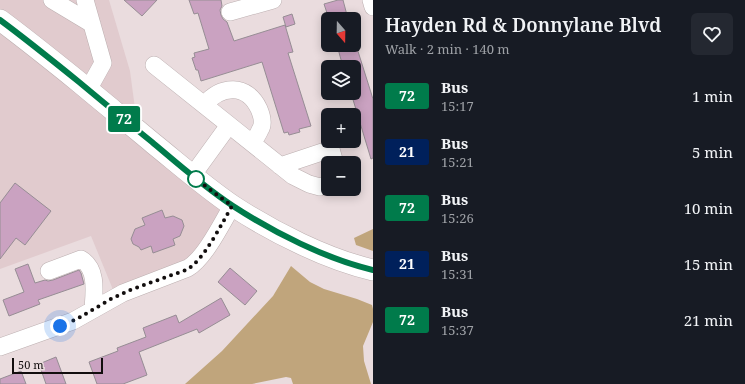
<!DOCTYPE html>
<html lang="en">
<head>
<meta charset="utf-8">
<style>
	:root { --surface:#171b24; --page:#242831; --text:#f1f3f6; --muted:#9ea1a6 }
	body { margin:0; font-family:"Noto Serif",serif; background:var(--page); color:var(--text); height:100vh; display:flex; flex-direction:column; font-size:15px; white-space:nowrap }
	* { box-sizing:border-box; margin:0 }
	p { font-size:13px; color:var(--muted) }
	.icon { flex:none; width:22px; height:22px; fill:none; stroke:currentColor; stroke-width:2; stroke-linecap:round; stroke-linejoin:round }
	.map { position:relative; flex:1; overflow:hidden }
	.sheet { display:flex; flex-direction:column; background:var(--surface); width:372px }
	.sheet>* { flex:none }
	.badge { padding:0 8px; border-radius:3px; font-size:14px; line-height:26px }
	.needle { width:26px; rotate:160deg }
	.tools { position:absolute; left:321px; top:12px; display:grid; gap:8px }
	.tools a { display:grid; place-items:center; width:40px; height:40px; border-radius:6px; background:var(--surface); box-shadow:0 2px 10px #0003; font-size:20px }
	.scale { position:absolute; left:12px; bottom:10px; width:91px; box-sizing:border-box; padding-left:4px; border:2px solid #120e0e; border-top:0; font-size:11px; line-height:14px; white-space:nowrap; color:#120e0e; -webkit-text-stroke:3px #eadcde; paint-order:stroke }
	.you { position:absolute; width:20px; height:20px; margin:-10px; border:3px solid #fff; border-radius:50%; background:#1a73e8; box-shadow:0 0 0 6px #1a73e833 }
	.map>.badge { position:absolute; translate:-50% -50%; box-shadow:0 0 0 2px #fff }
	.round { display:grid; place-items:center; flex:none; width:42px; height:42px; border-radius:6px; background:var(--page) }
	.overview { display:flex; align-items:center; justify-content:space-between; height:68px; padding:0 12px }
	h1 { font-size:19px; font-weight:600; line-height:30px }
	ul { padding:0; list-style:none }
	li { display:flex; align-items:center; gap:12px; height:56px; padding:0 12px }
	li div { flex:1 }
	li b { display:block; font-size:15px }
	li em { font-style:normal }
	li .badge { min-width:44px; font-weight:700; text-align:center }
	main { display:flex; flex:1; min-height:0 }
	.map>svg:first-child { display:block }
</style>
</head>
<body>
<main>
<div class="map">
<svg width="373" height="384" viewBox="0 0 373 384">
	<rect width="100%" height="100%" fill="#eadcde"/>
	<!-- built -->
	<path fill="#e1cbce" d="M0,0H109L130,71L138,131L239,208L199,263L116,297L91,236L0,269Z"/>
	<!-- forest -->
	<path fill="#c0a57c" d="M373,229V251L356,245L354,238Z
		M291,266L310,282L324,289L357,299L372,305L373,309V322L363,346L364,361L371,384H293L291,378L286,377L252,384H185L222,351L273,296Z"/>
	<!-- building -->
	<path fill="#caa2c1" stroke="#968d94" d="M124,0H157L142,16Z
		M189,0H221L222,6L220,10L221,15L223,19L227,22L234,41L285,25L293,52L288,53L311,126L299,129L300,132L289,135L288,132L284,133L262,62L201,81L198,70H196L192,58L195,57L194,53L209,49L198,13L194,14Z
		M338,0H343L348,19H329L324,4Z
		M292,14L295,24L286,27L283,17Z
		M337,45H356L373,99V158L371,159L351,93H354V67H343Z
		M15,183L51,211L25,245L16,238L0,259V203Z
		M162,210L165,218L173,216L182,220L184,226L180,236L173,239L175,245L153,253L151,246L141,250L139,247L133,244L131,239L135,229L145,225L142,218Z
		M28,264L35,283L45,280L48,281L53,280L79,270L81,273L84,284L38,300L40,304L9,316L3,300L24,292L15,269Z
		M230,268L257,291L245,305L218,282Z
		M221,298L230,315L199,333L197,329L139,352L147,375L123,384H97L89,362L118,351L117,348L146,337L143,328L176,315L179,323Z
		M56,357L66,384H46L39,364Z
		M21,371L26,384H0V379Z"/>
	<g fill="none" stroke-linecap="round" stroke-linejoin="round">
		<defs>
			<path id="minor" d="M52,0L92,24
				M85,0L103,63L88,90
				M371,0L373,7
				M230,12L273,0
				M154,65L293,176L309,184L320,187L328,184
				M204,105C221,85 247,83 259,109C262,116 264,124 260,130C258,135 255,139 252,143
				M280,166L331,149L335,163
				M192,176L229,125
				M49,271L81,259C98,269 94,293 93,309
				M0,347L73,321L123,293L188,268C205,258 222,223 232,206"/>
			<path id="major" d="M0,20C27,40 53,61 79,82C104,103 129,123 154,144C180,165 205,187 233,206C273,232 326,259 373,270"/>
		</defs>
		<!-- minor casing -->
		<use href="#minor" stroke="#bcafb0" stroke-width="18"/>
		<!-- major casing -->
		<use href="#major" stroke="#bcafb0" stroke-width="22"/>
		<!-- minor -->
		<use href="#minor" stroke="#fff" stroke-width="17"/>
		<!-- major -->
		<use href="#major" stroke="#fff" stroke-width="21"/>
	</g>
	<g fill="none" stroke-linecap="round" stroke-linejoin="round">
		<defs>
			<path id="line" d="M0,20C27,40 53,61 79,82C103,102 127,122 152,142C178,164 204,187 233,206C273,232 326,259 373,270"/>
		</defs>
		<!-- line casing -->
		<use href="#line" stroke="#fff" stroke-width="9"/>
		<!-- line -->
		<use href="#line" stroke="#007b4b" stroke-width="6"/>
		<!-- walk -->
		<path stroke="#120e0e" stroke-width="4" stroke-dasharray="0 7.2" d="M60,326L77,319L111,299L130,290L186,270C203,262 222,223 232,206L196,179"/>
	</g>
	<!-- markers -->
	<circle fill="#fff" stroke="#007b4b" stroke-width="2" cx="196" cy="179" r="8"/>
</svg>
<div class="tools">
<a><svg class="needle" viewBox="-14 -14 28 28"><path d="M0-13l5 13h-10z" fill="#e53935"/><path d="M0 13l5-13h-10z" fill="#9ea1a6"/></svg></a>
<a><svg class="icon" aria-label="layers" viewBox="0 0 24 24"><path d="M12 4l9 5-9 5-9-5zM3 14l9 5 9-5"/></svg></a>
<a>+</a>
<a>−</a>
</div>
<div class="scale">50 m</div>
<div class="you" style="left:60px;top:326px"></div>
<b class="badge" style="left:124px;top:119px;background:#007b4b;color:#fff">72</b>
</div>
<section class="sheet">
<div class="overview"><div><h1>Hayden Rd &amp; Donnylane Blvd</h1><p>Walk · 2 min · 140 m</p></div><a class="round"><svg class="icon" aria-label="heart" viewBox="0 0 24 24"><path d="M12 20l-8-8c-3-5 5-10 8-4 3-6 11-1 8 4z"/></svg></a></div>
<ul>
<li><span class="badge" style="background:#007b4b;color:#fff">72</span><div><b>Bus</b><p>15:17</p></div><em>1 min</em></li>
<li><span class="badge" style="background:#00205b;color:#fff">21</span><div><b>Bus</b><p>15:21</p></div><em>5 min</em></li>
<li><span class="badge" style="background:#007b4b;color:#fff">72</span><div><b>Bus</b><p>15:26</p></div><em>10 min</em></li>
<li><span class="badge" style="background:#00205b;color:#fff">21</span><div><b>Bus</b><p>15:31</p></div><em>15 min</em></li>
<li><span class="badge" style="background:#007b4b;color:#fff">72</span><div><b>Bus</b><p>15:37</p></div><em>21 min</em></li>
</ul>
</section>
</main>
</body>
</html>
